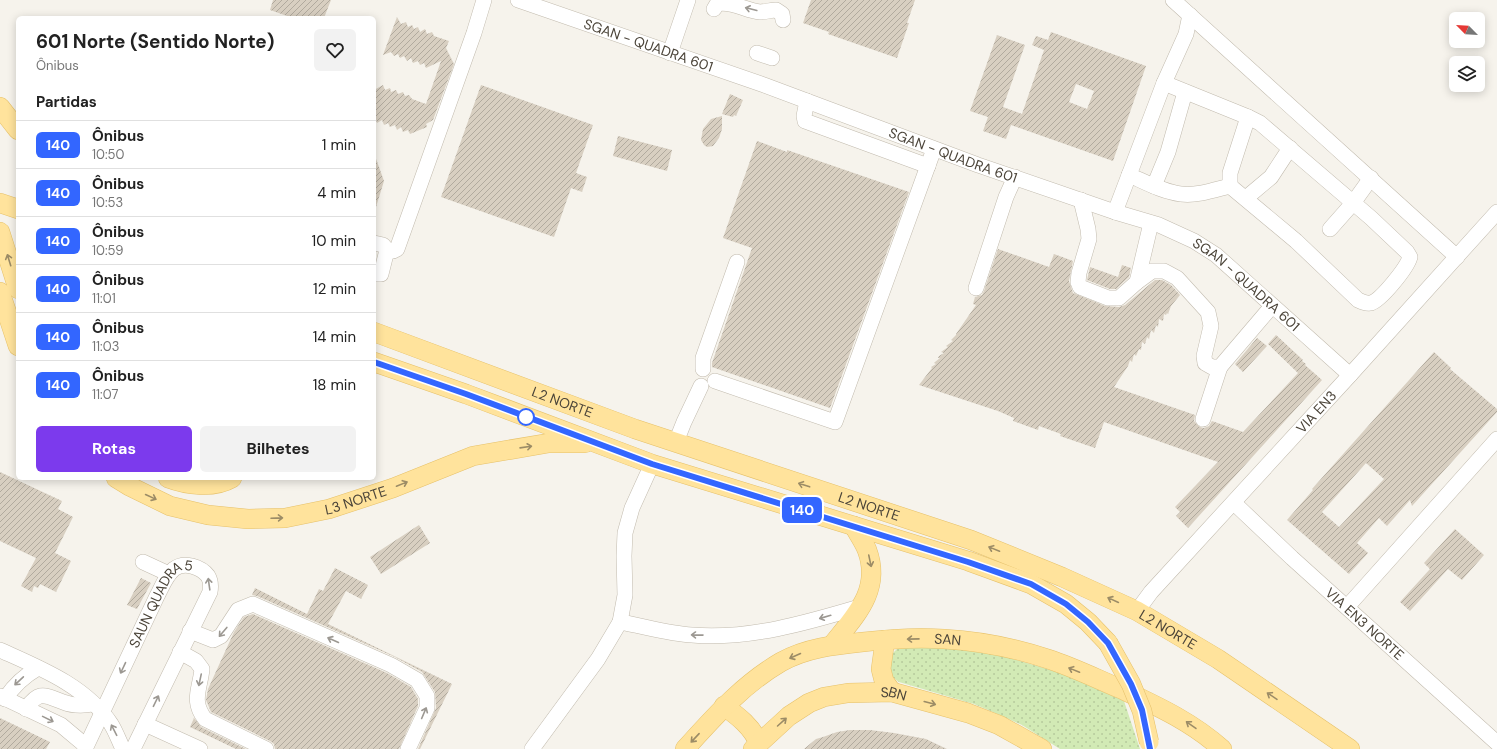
<!DOCTYPE html>
<html lang="pt">
<head>
<meta charset="utf-8">
<style>
	:root { --surface:#fff; --page:#f2f2f2; --text:#222; --muted:#767676; --line:#e0e0e0; --accent:#7c3aed }
	body { margin:0; font-family:"DM Sans",sans-serif; background:var(--page); color:var(--text); height:100vh; display:flex; flex-direction:column; font-size:15px; white-space:nowrap }
	* { box-sizing:border-box; margin:0 }
	p { font-size:13px; color:var(--muted) }
	.icon { flex:none; width:22px; height:22px; fill:none; stroke:currentColor; stroke-width:2; stroke-linecap:round; stroke-linejoin:round }
	.map { position:relative; flex:1; overflow:hidden }
	.details { position:absolute; left:16px; top:16px; width:360px; height:464px; display:flex; flex-direction:column; background:var(--surface); border-radius:6px; box-shadow:0 2px 10px #0003 }
	.details>* { flex:none }
	.badge { padding:0 8px; border-radius:6px; font-size:14px; line-height:26px }
	.needle { width:26px; rotate:294deg }
	.controls { position:absolute; left:1449px; top:12px; display:grid; gap:8px }
	.controls a { display:grid; place-items:center; width:36px; height:36px; border-radius:6px; background:var(--surface); box-shadow:0 2px 10px #0003; font-size:20px }
	.map>.badge { position:absolute; translate:-50% -50%; box-shadow:0 0 0 2px #fff }
	h2 { padding:0 20px; font-size:15px; line-height:36px }
	.round { display:grid; place-items:center; flex:none; width:42px; height:42px; border-radius:6px; background:var(--page) }
	.head { display:flex; align-items:center; justify-content:space-between; height:68px; padding:0 20px }
	h1 { font-size:19px; font-weight:700; line-height:30px }
	.button { display:flex; gap:8px; margin-top:auto; padding:8px 20px }
	.button a { flex:1; height:46px; border-radius:6px; background:var(--accent); color:#fff; font-size:16px; font-weight:700; line-height:46px; text-align:center }
	.button a+a { background:var(--page); color:var(--text) }
	ul { padding:0; list-style:none }
	li { display:flex; align-items:center; gap:12px; height:48px; padding:0 20px; border-top:1px solid var(--line) }
	li div { flex:1 }
	li b { display:block; font-size:15px }
	li em { font-style:normal }
	li .badge { min-width:44px; font-weight:700; text-align:center }
	.map>svg:first-child { display:block }
</style>
</head>
<body>
<div class="map">
<svg width="1497" height="749" viewBox="0 0 1497 749">
	<defs>
		<pattern id="grass-dots" width="8" height="8" patternUnits="userSpaceOnUse"><rect width="8" height="8" fill="#d2eab5"/><path d="M2 2h.1M6 6h.1" fill="none" stroke="#b6ca9c" stroke-width="1.8" stroke-linecap="round"/></pattern>
		<pattern id="building-hatch" width="6" height="6" patternUnits="userSpaceOnUse"><rect width="6" height="6" fill="#d8cfc1"/><path d="M-1 1l2-2M0 6l6-6M5 7l2-2" fill="none" stroke="#b1aa9e"/></pattern>
	</defs>
	<rect width="100%" height="100%" fill="#f6f3ec"/>
	<!-- grass -->
	<path fill="url(#grass-dots)" d="M914,644L996,654L1061,673L1124,701L1140,749H1060L1022,725L1000,715L974,704L899,682C887,673 889,670 890,656L898,648Z"/>
	<!-- building -->
	<path fill="url(#building-hatch)" fill-rule="evenodd" d="M273,0H331L324,18H293L270,10Z
		M811,0H915L907,23H909L897,58L828,34L829,32L803,23Z
		M397,17L401,24L406,22L408,27L412,25L414,29L418,27L420,32L425,29L427,34L432,32L434,36L449,41L446,48L454,64L433,120L426,124L427,127L410,134L408,130L403,132L401,127L397,130L395,125L390,127L388,123L384,125L382,120L377,123L374,114V90L383,85L385,90L390,88L391,92L396,90L398,94L403,92L405,96L409,95L412,99L426,104L441,61L426,68L424,63L420,65L418,61L413,63L411,58L407,61L404,56L400,58L398,54L394,56L391,52L383,55Z
		M1051,32L1146,66L1113,161L1011,125L1006,139L983,131L988,117L970,111L997,35L1025,45L1003,107L1022,114L1044,50L1032,45L1036,36L1048,40ZM1076,84L1094,91L1087,109L1069,102Z
		M481,85L593,125L576,173L587,177L582,192L571,188L554,237L441,197Z
		M730,94L743,100L736,116L734,115L733,117L722,114Z
		M722,116V129L719,138L713,146L707,147L704,145L701,140L703,129L711,119Z
		M618,136L672,150L667,171L613,156Z
		M757,141L787,152V150L909,192L830,408L712,367V363L752,248L723,238Z
		M375,156L384,181L376,207H374Z
		M998,249L1049,267L1054,254L1073,261L1069,281L1073,293L1105,306L1119,307L1125,305L1155,280H1162L1171,285L1180,295L1171,306L1168,314L1167,313L1166,315L1164,314L1163,321L1159,319L1158,327L1156,325L1154,333L1151,330L1149,339L1147,337L1145,344L1142,342L1141,350L1139,349L1136,356L1134,354L1132,362L1130,360L1128,366L1114,387L1195,415L1194,421L1200,427L1204,428L1209,426L1212,421L1243,432L1298,373L1268,344L1276,335L1303,360L1302,361L1306,364L1305,365L1322,380L1188,528L1176,516L1180,512L1175,507L1218,462L1104,422L1095,448L1060,436L1061,434L1039,426L1038,430L1013,421L1014,418L998,411L919,385L932,368L931,367L936,364L934,363L935,362L940,358H938L939,356L944,353L941,352L948,347L946,346L953,341L951,340L956,335V334L976,305L973,304L975,297L982,295L984,291Z
		M1122,265L1131,268L1129,277L1116,289H1110L1087,280L1090,267L1118,277Z
		M1257,338L1267,346L1243,372L1235,364Z
		M1434,352L1451,368L1450,369L1497,409V412L1412,506L1410,500L1387,526L1379,518L1357,543L1368,553L1349,574L1287,520L1313,490L1312,489ZM1366,463L1384,479L1339,527L1322,512Z
		M0,472L62,501L58,509L73,517L55,553L71,561L56,592L40,584L38,588L34,586L32,592L21,586L36,558L0,541Z
		M419,525L430,543L381,574L370,557Z
		M1455,529L1484,555L1462,580L1448,569L1410,611L1400,602L1430,569L1424,563Z
		M335,568L368,585L361,599L346,591L328,624L452,684L420,749H418L436,708L435,692L422,672L395,657L257,596L252,595L255,588L307,614L319,589L323,591Z
		M141,578L151,583L137,609L127,605Z
		M253,614L387,673L411,687L418,699V706L399,749H275L274,744L270,741L211,712L206,700L208,689L234,632L244,617Z
		M0,718L50,742L46,749H0Z
		M194,718L201,727L246,749H236L190,727Z
		M850,730H870L894,733L926,739L947,749H804L816,739L823,737L837,732Z"/>
	<g fill="none" stroke-linecap="round" stroke-linejoin="round">
		<defs>
			<g id="minor">
				<path id="s1" d="M518,0L764,85L978,165L1115,212L1159,225L1194,241L1216,255L1350,375"/>
				<path d="M1173,0L1457,257"/>
				<path d="M714,9L717,4C731,0 746,11 760,12C765,12 771,10 776,10L782,14L783,20"/>
				<path d="M670,53L688,0"/>
				<path d="M757,53L772,58"/>
				<path d="M1164,83L1248,117L1260,123L1371,218L1407,252L1410,257C1407,268 1381,300 1371,303C1366,304 1362,302 1358,300L1296,241L1230,186"/>
				<path d="M807,101L804,116L805,121L928,166"/>
				<path d="M1129,175C1145,182 1163,192 1181,194C1197,196 1214,190 1230,186"/>
				<path d="M1154,186L1168,152L1185,92"/>
				<path d="M1230,186V173L1248,117"/>
				<path d="M1246,198L1271,177L1290,148"/>
				<path d="M1081,200L1088,229L1089,239L1079,273L1078,282L1080,287L1108,298H1119L1137,282L1152,271H1164L1177,278L1208,312L1211,326L1204,356L1205,363L1212,367H1220L1272,306"/>
				<path d="M1115,212L1164,83L1186,34L1190,15"/>
				<path d="M1330,229L1353,203L1371,178"/>
				<path d="M374,243L383,245L387,250L381,274H374"/>
				<path d="M387,250L393,251L397,249L474,33L484,0"/>
				<path d="M1137,282L1151,223"/>
				<path d="M976,288L1006,197L1015,177"/>
				<path d="M703,369V358L737,262"/>
				<path d="M715,381L835,422L934,149"/>
				<path d="M1203,419L1220,367"/>
				<path d="M676,442L684,422L701,386"/>
				<path id="s2" d="M1234,503L1292,558L1497,743"/>
				<path d="M143,562L169,574"/>
				<path d="M1347,607L1497,439"/>
				<path id="s3" d="M1137,611L1151,592L1350,375L1497,212"/>
				<path d="M620,622C643,626 670,634 692,635C749,640 809,622 863,606"/>
				<path d="M190,631L213,640L221,636L238,610L253,604L391,665L417,680L427,696V708L408,749"/>
				<path d="M0,650C40,668 86,686 111,724C116,732 119,741 123,749"/>
				<path d="M180,652L196,661L202,669C200,689 191,701 205,719L266,749"/>
				<path d="M0,696L61,725L86,746"/>
				<path d="M5,699C14,685 24,676 38,668"/>
				<path d="M26,709C39,690 44,695 63,702C73,706 83,706 93,704"/>
				<path d="M145,724L200,749"/>
				<path id="s4" d="M85,749L157,596C162,587 166,575 174,569C184,561 201,567 208,576C211,581 211,586 210,592L133,749"/>
				<path d="M532,749L598,659L620,622L625,595L624,556L625,533L632,508L652,464"/>
			</g>
			<g id="major">
				<path d="M0,107L18,130"/>
				<path d="M0,203L18,209"/>
				<path d="M0,232L18,289"/>
				<path d="M0,292L18,346"/>
				<path id="s5" d="M374,332L635,429L971,540L1062,577L1137,611L1218,659L1350,749"/>
				<path d="M374,362L466,394L652,464L968,561L1031,584L1066,604L1088,622L1108,643"/>
				<path id="s6" d="M116,478L129,486L170,506L208,515L248,519L285,518L329,509L393,488L473,456L549,443H585"/>
				<path d="M168,478C187,485 213,489 232,478"/>
				<path d="M885,640L881,669L884,681L892,692"/>
				<path d="M832,645C855,616 882,590 867,550C864,542 858,534 854,526"/>
				<path d="M724,706C739,717 751,726 759,743"/>
				<path id="s7" d="M685,749C714,717 743,684 781,662C806,648 834,645 863,642C889,639 917,637 944,639C979,641 1015,648 1048,659C1073,667 1097,679 1121,689C1157,706 1192,722 1222,749"/>
				<path id="s8" d="M753,749L789,716L809,703L824,697L848,693L892,692L968,713L999,725L1042,749"/>
			</g>
		</defs>
		<!-- minor casing -->
		<use href="#minor" stroke="#c2bbae" stroke-width="16"/>
		<!-- major casing -->
		<use href="#major" stroke="#e6c16a" stroke-width="20"/>
		<!-- minor -->
		<use href="#minor" stroke="#fff" stroke-width="15"/>
		<!-- major -->
		<use href="#major" stroke="#ffe39c" stroke-width="19"/>
		<defs>
			<path id="major-bridge" d="M1108,643L1131,684L1142,711L1149,742"/>
		</defs>
		<!-- major-bridge casing -->
		<use href="#major-bridge" stroke="#e6c16a" stroke-width="20" stroke-linecap="butt"/>
		<!-- major-bridge -->
		<use href="#major-bridge" stroke="#ffe39c" stroke-width="19"/>
	</g>
	<!-- one-way arrows -->
	<defs><path id="oneway-shaft" d="M-6 0H5M1.5-3L5.5 0L1.5 3" fill="none" stroke-width="1.6" stroke-linecap="round" stroke-linejoin="round"/></defs>
	<g stroke="#9c9892">
		<use href="#oneway-shaft" transform="translate(751 9) rotate(-166)"/>
		<use href="#oneway-shaft" transform="translate(209 584) rotate(-98)"/>
		<use href="#oneway-shaft" transform="translate(825 617) rotate(164)"/>
		<use href="#oneway-shaft" transform="translate(223 632) rotate(130)"/>
		<use href="#oneway-shaft" transform="translate(697 635) rotate(-179)"/>
		<use href="#oneway-shaft" transform="translate(333 640) rotate(-156)"/>
		<use href="#oneway-shaft" transform="translate(123 668) rotate(115)"/>
		<use href="#oneway-shaft" transform="translate(200 680) rotate(102)"/>
		<use href="#oneway-shaft" transform="translate(19 681) rotate(137)"/>
		<use href="#oneway-shaft" transform="translate(156 701) rotate(-64)"/>
		<use href="#oneway-shaft" transform="translate(424 713) rotate(-67)"/>
		<use href="#oneway-shaft" transform="translate(48 719) rotate(26)"/>
		<use href="#oneway-shaft" transform="translate(114 730) rotate(-117)"/>
	</g>
	<g stroke="#9c8c66">
		<use href="#oneway-shaft" transform="translate(9 260) rotate(-107)"/>
		<use href="#oneway-shaft" transform="translate(526 447) rotate(-8)"/>
		<use href="#oneway-shaft" transform="translate(402 484) rotate(-22)"/>
		<use href="#oneway-shaft" transform="translate(804 485) rotate(-162)"/>
		<use href="#oneway-shaft" transform="translate(151 497) rotate(25)"/>
		<use href="#oneway-shaft" transform="translate(277 518) rotate(-2)"/>
		<use href="#oneway-shaft" transform="translate(994 549) rotate(-158)"/>
		<use href="#oneway-shaft" transform="translate(870 561) rotate(78)"/>
		<use href="#oneway-shaft" transform="translate(1113 600) rotate(-155)"/>
		<use href="#oneway-shaft" transform="translate(913 639) rotate(179)"/>
		<use href="#oneway-shaft" transform="translate(795 656) rotate(156)"/>
		<use href="#oneway-shaft" transform="translate(1074 670) rotate(-158)"/>
		<use href="#oneway-shaft" transform="translate(1272 696) rotate(-146)"/>
		<use href="#oneway-shaft" transform="translate(930 703) rotate(15)"/>
		<use href="#oneway-shaft" transform="translate(782 722) rotate(-42)"/>
		<use href="#oneway-shaft" transform="translate(1191 725) rotate(-145)"/>
		<use href="#oneway-shaft" transform="translate(695 738) rotate(133)"/>
	</g>
	<g fill="none" stroke-linecap="round" stroke-linejoin="round">
		<defs>
			<path id="line" d="M374,362L466,394L652,464L968,562L1031,584L1066,604L1088,622L1108,643L1131,684L1142,710L1150,749"/>
		</defs>
		<!-- line casing -->
		<use href="#line" stroke="#fff" stroke-width="9"/>
		<!-- line -->
		<use href="#line" stroke="#36f" stroke-width="6"/>
	</g>
	<!-- markers -->
	<circle fill="#fff" stroke="#36f" stroke-width="2" cx="526" cy="417" r="8"/>
	<g text-anchor="middle" dominant-baseline="central" stroke-width="3" stroke-linejoin="round" paint-order="stroke">
		<!-- street labels -->
		<g font-size="14" fill="#4b4439" stroke="#fff">
			<text stroke="none"><textPath href="#s1" startOffset="138">SGAN - QUADRA 601</textPath></text>
			<text stroke="none"><textPath href="#s1" startOffset="462">SGAN - QUADRA 601</textPath></text>
			<text stroke="none"><textPath href="#s1" startOffset="786">SGAN - QUADRA 601</textPath></text>
			<text stroke="none"><textPath href="#s5" startOffset="201">L2 NORTE</textPath></text>
			<text stroke="none"><textPath href="#s3" startOffset="268">VIA EN3</textPath></text>
			<text stroke="none"><textPath href="#s6" startOffset="250">L3 NORTE</textPath></text>
			<text stroke="none"><textPath href="#s5" startOffset="525">L2 NORTE</textPath></text>
			<text stroke="none"><textPath href="#s4" startOffset="167">SAUN QUADRA 5</textPath></text>
			<text stroke="none"><textPath href="#s2" startOffset="178">VIA EN3 NORTE</textPath></text>
			<text stroke="none"><textPath href="#s5" startOffset="849">L2 NORTE</textPath></text>
			<text stroke="none"><textPath href="#s7" startOffset="300">SAN</textPath></text>
			<text stroke="none"><textPath href="#s8" startOffset="159">SBN</textPath></text>
		</g>
	</g>
</svg>
<div class="controls">
<a><svg class="needle" viewBox="-14 -14 28 28"><path d="M0-13l5 13h-10z" fill="#e53935"/><path d="M0 13l5-13h-10z" fill="#767676"/></svg></a>
<a><svg class="icon" aria-label="layers" viewBox="0 0 24 24"><path d="M12 4l9 5-9 5-9-5zM3 14l9 5 9-5"/></svg></a>
</div>
<b class="badge" style="left:802px;top:510px;background:#36f;color:#fff">140</b>
<section class="details">
<div class="head"><div><h1>601 Norte (Sentido Norte)</h1><p>Ônibus</p></div><a class="round"><svg class="icon" aria-label="heart" viewBox="0 0 24 24"><path d="M12 20l-8-8c-3-5 5-10 8-4 3-6 11-1 8 4z"/></svg></a></div>
<h2>Partidas</h2>
<ul>
<li><span class="badge" style="background:#36f;color:#fff">140</span><div><b>Ônibus</b><p>10:50</p></div><em>1 min</em></li>
<li><span class="badge" style="background:#36f;color:#fff">140</span><div><b>Ônibus</b><p>10:53</p></div><em>4 min</em></li>
<li><span class="badge" style="background:#36f;color:#fff">140</span><div><b>Ônibus</b><p>10:59</p></div><em>10 min</em></li>
<li><span class="badge" style="background:#36f;color:#fff">140</span><div><b>Ônibus</b><p>11:01</p></div><em>12 min</em></li>
<li><span class="badge" style="background:#36f;color:#fff">140</span><div><b>Ônibus</b><p>11:03</p></div><em>14 min</em></li>
<li><span class="badge" style="background:#36f;color:#fff">140</span><div><b>Ônibus</b><p>11:07</p></div><em>18 min</em></li>
</ul>
<div class="button"><a>Rotas</a><a>Bilhetes</a></div>
</section>
</div>
</body>
</html>
